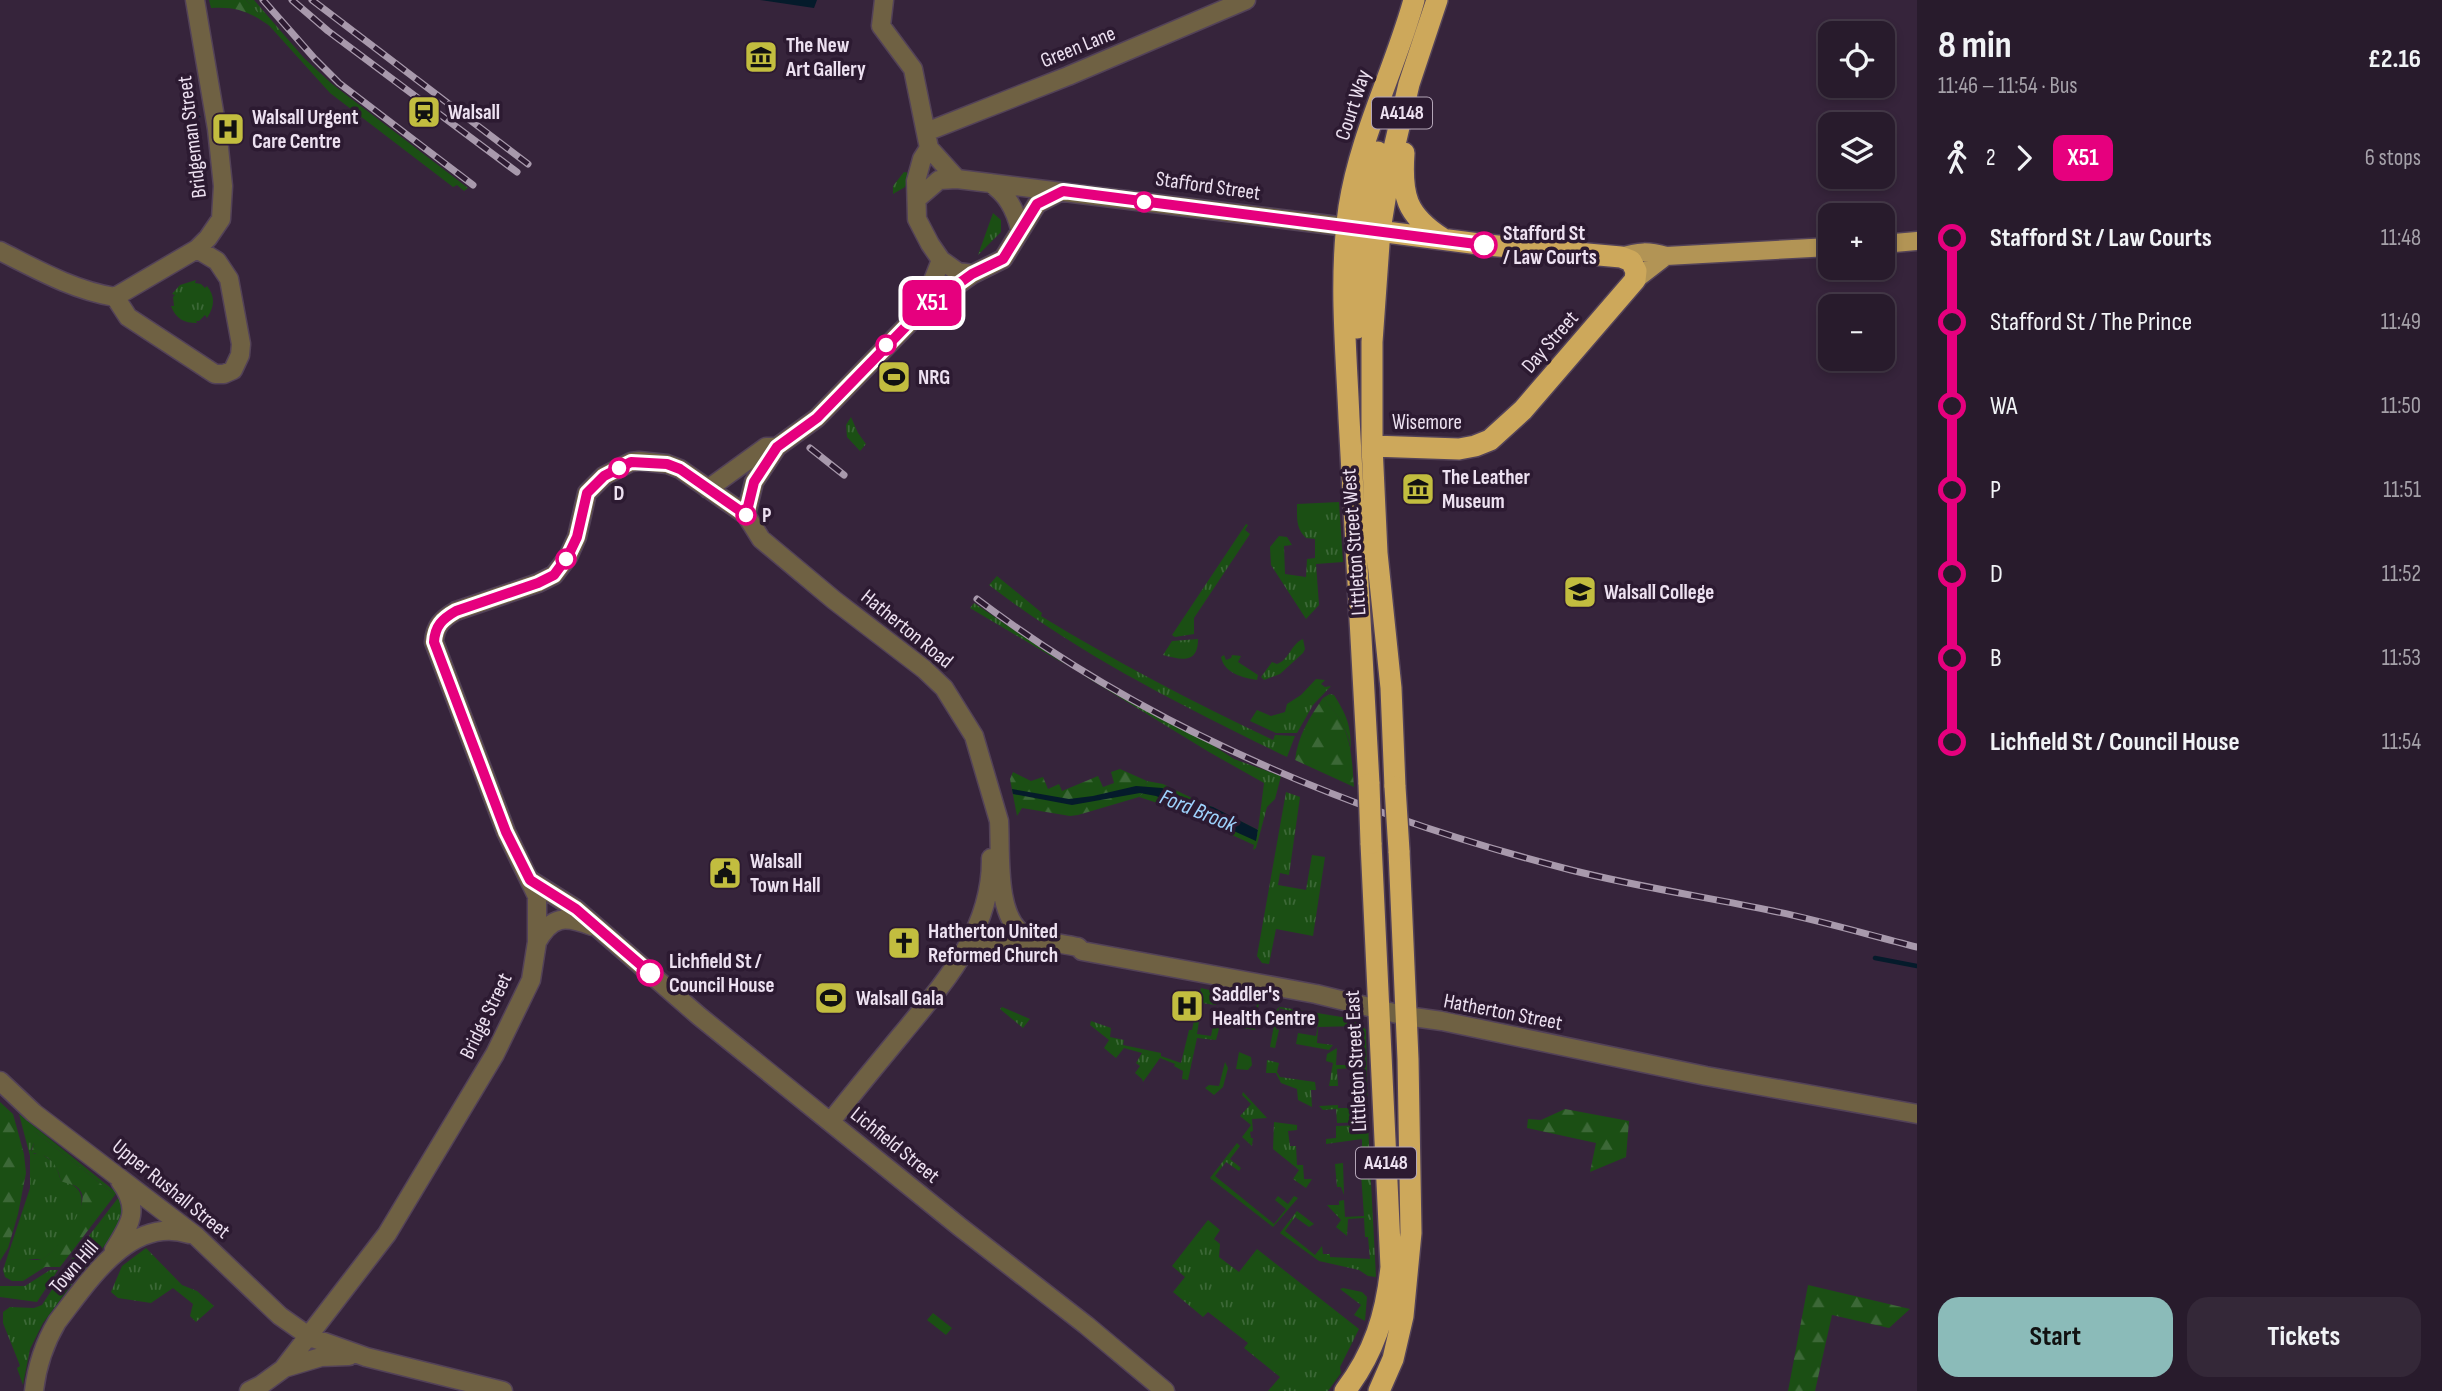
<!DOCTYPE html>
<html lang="en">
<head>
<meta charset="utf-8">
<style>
	:root { --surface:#281b2c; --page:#342838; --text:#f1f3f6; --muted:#a5a1a9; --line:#443948; --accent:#8bbbb9 }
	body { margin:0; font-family:"Sofia Sans Condensed",sans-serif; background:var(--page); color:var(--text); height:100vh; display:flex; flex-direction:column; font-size:26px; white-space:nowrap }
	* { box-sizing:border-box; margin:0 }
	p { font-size:23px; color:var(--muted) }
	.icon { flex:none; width:38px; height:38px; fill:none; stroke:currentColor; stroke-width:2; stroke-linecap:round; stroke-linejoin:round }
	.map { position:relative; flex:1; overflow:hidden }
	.drawer { display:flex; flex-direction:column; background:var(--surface); width:525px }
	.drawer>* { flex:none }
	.badge { padding:0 14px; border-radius:10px; font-size:24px; line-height:46px }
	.tools { position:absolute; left:1818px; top:21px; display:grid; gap:14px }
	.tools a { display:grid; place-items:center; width:77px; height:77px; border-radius:14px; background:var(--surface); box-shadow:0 4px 10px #0003,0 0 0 2px var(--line); font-size:35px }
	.map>.badge { position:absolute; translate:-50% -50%; box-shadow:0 0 0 4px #fff }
	.legs { display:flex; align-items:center; gap:10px; height:77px; padding:0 21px; font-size:23px }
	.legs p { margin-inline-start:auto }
	.overview { display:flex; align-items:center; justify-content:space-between; height:119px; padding:0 21px }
	h1 { font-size:38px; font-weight:700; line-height:52px }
	.primary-button { display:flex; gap:14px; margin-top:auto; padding:14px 21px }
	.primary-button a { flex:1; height:80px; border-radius:21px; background:var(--accent); color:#111; font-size:28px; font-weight:700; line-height:80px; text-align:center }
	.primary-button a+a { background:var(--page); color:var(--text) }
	ul { padding:0 21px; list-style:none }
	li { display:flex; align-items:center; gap:24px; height:84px; font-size:26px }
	li i { display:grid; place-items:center; width:10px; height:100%; margin:0 9px; background:currentColor }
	li i::after { content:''; width:18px; height:18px; margin:-9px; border:5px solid; border-radius:50%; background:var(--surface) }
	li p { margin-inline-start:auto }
	li:first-child i { background:linear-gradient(#0000 50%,currentColor 0) }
	li:last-child i { background:linear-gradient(currentColor 50%,#0000 0) }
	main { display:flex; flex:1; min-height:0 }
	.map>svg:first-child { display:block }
</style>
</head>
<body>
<main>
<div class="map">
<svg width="1917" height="1391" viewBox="0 0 1917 1391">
	<defs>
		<pattern id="grass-tufts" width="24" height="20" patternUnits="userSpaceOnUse" patternTransform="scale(1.75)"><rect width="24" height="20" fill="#1b4f14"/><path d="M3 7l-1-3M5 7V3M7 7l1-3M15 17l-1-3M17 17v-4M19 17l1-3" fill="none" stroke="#3c6837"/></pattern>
		<pattern id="forest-firs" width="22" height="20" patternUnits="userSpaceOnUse" patternTransform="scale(1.75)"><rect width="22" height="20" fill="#1b4f14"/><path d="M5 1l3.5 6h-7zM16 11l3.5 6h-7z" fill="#3c6837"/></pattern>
	</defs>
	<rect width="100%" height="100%" fill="#36243b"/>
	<!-- grass -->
	<path fill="url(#grass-tufts)" d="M246,0H254L304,58L332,84L468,188L464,191L457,185L453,187L330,93Z
		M904,172L910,173L905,187L893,194V186Z
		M993,213L1001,220V232L978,255Z
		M196,280L195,283L201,284L205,288L207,286C215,296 215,306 207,318L205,315L199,321H196L197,323C184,323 176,319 171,306H174L173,297L175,295L172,294L180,285Z
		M851,417L858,433L866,444L860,451L847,437L846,425Z
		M1339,502L1343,562L1316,564L1319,605L1306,619L1271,565L1270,547L1279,536L1287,537L1292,545L1284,546L1285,574L1306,577L1307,559L1315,558V539L1306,538C1296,529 1297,518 1297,504Z
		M1246,524L1248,525L1245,530L1250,534L1194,618V634L1175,637L1172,635Z
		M997,576L1042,613L1041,616C1116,662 1193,702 1273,740L1275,735L1295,736L1287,757C1184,707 1080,655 989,585Z
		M974,603L1066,665L970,608Z
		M1198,639C1198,664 1182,660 1163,655L1172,641Z
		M1303,639L1305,649L1303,653L1280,674L1264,680L1261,677L1272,662L1277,664C1289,660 1291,644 1303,639Z
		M1224,655L1226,660L1231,658L1232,655L1241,656L1238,662L1258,675L1257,680C1243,678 1224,673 1221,657Z
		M1083,675L1186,728L1234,759L1281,776L1275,799L1267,807L1256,848L1253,850L1254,845L1176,809L1139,797L1144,792L1147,781L1163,784L1258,830L1264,783L1209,752Z
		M1316,679L1325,680L1321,684L1325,687L1331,686L1313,705L1297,733H1276L1250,721L1257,710L1271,716L1285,712L1287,704L1301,695Z
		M1330,694L1334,695C1347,716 1351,725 1351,750C1349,731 1336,712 1323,698Z
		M1286,792L1300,797L1289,875L1280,873L1278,885L1306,890L1312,855L1325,857L1313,936L1276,929L1269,964L1262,963L1257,956Z
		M1201,988L1259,1002L1255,1030L1237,1027L1238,1023L1252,1025L1257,1004L1238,1002L1237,1004L1217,1000L1216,1005L1202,1003L1200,1015H1197L1196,1020L1199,1021L1197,1034L1211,1036L1215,1016L1233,1020V1028L1220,1025L1216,1040L1197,1038L1188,1080L1182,1079L1183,1071L1174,1066L1175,1064L1160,1058L1143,1082L1142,1079L1135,1073L1140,1066L1136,1063L1142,1053L1124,1048L1116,1058L1104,1048L1109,1040L1090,1025L1091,1021L1111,1028L1110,1037L1124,1040L1123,1045L1161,1053V1056L1181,1063L1189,1030H1192Z
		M1002,1007L1030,1019L1023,1028L1000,1009Z
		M1280,1007L1354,1019L1360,1022L1366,1030L1368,1122L1337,1123L1336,1109L1323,1110L1319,1106L1338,1105V1108H1360L1357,1087H1354L1353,1068L1337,1069L1338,1086H1329L1333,1063L1326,1061L1327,1054L1337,1048L1336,1065H1352L1358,1026L1318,1027L1317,1043L1333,1045L1329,1050L1296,1044L1298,1033L1316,1036L1319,1019L1279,1008L1276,1029L1279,1030L1275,1048L1270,1047L1277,1009Z
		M1239,1052L1251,1057L1252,1065L1248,1070L1236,1069Z
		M1267,1060L1279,1063L1277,1072L1280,1077L1315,1082L1316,1090H1311L1312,1107L1298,1100L1297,1089L1281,1083L1276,1073H1266Z
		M1225,1062L1228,1068L1223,1087L1214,1095L1205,1088L1209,1085L1219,1086Z
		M1243,1092L1267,1118L1252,1119L1253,1131L1250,1132L1251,1138H1253L1252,1146L1242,1137L1251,1125L1240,1116L1251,1104L1242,1095Z
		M19,1114L117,1193L115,1195L34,1131V1143L31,1150L34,1154L40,1153L55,1163L61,1181C107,1189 65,1244 43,1259H28L23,1281H12L5,1277L3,1270L30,1188V1156Z
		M1274,1122L1297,1125V1130L1288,1131L1290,1146H1296L1297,1165H1303L1304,1179H1312L1306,1188L1293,1179L1299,1170L1273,1149Z
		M1368,1125L1376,1277L1368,1276L1359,1270L1319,1261L1280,1233L1297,1211L1314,1224L1309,1227L1295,1217L1285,1231L1315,1255L1322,1246L1323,1254H1330V1257L1370,1259L1368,1237H1365L1364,1218L1348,1219L1347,1236L1336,1227L1341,1220L1327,1205H1339V1201L1344,1200L1345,1217L1364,1216L1360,1160H1362V1139L1326,1144V1139L1336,1138V1126Z
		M1237,1143L1240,1146L1230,1159L1241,1168L1239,1171L1226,1162L1215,1176L1274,1224L1286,1209L1275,1200L1278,1196L1288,1204L1294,1196L1298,1198L1273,1227L1210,1178Z
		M1343,1163L1344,1195L1341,1187H1337L1335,1164Z
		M118,1198L122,1200V1221L117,1231L75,1280L43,1323L30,1349L23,1385L17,1368L20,1366L19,1363L3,1323V1312L10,1307L34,1308L42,1305L75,1254Z
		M1208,1220L1220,1230L1214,1239L1220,1244L1219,1257L1239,1272L1257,1249L1359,1329L1340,1367L1341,1373L1328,1391H1268L1280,1377L1244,1348L1248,1343L1208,1312L1203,1317L1173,1292L1185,1277L1172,1266Z
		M146,1248L182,1285L197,1291L214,1306L196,1322L190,1316L193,1304L173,1288L151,1303L118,1298L111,1292L122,1266Z
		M50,1270H58L37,1302L0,1297V1286H25Z
		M1343,1288L1362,1292L1367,1297L1365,1321L1354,1315L1361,1305L1340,1289Z
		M933,1313L952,1328L946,1335L927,1320Z"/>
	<!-- forest -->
	<path fill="url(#forest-firs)" d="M209,0H246L271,27C251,12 236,6 211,8Z
		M1323,698C1352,728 1351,749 1354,787L1295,760C1298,736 1309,718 1323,698Z
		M1120,769L1147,781L1144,792L1139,797L1078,815L1070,816L1022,808L1017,816L1010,779L1013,772L1031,781L1043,777L1048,789L1059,784L1062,791L1098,776L1103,787L1114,783L1111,772Z
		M1196,799L1258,830L1255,845L1199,820L1204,811L1197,806Z
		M0,1102L13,1114L24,1154L26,1173L18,1214L8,1248L0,1261Z
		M1565,1109L1629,1121L1626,1157L1590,1172L1596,1143L1527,1128L1528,1119L1541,1120Z
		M33,1130L115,1195L60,1267H45L23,1281L25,1262L28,1259C33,1260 38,1261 44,1258C57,1251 87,1209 82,1194C78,1183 69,1185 61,1181C57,1163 49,1154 31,1153L34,1143Z
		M1808,1285L1910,1309L1889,1328L1832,1315L1815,1391H1788Z"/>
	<!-- water -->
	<path fill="#051b2b" d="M760,0H817L814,8Z
		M191,98L195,111L201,117L190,120L183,100Z
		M1136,786L1162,788L1191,801L1213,807L1258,830L1256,841L1156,796L1140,793L1072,805L1013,794L1012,789L1069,799L1093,796Z"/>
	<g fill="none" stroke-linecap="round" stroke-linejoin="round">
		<!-- stream -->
		<path stroke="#051b2b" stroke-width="4.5" d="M1875,958L1917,966"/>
		<defs>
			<path id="minor" d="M884,0L881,26L913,69L929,148L957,179
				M926,132L1068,76L1246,0
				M929,148L922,159L916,181L917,219L930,244L941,260L958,272L973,274L1003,259L1037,204L1060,192
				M990,183C1007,194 1015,209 1020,229
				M918,198L939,180L957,179L1347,227
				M0,251C38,270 73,290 115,297L128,317L215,374H224L233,370L240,355L241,344L229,279L217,261L197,249
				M115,297L197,249L208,238L221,219L223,186L217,129L195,0
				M922,309L941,260
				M708,489L766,447H777
				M746,515L754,482L777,447L817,418L922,310L973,274
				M530,880L576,909L699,1016L960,1227L1086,1325L1165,1391
				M537,942C552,915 565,916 592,926
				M961,956C993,942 1000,938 1035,946
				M0,1081L34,1113L196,1236L280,1316L310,1337L366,1357L503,1391
				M831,1121C854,1092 878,1063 902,1034C945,982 992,930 991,858
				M114,1250C130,1224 141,1210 120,1181
				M284,1368L321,1357L349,1356
				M34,1391C37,1365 44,1344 57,1322C88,1282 130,1215 189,1234
				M249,1391L261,1385L283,1369L387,1234L495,1054L531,980L537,942V896L506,832L434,642C435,626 442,619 456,611L538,583L554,575L568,557L577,537L587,493L604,476L631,462L639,461L667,464L680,469L746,515L761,539L834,600L924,669L944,688L974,736L999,821C1001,852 995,917 1024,934C1039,942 1061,943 1078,947L1082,951L1316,994L1406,1016L1442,1021L1706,1076L1917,1114"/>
			<path id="major" d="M1883,244L1917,241
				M1621,257C1638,251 1649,251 1666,256L1830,247
				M1635,280L1666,256"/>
			<path id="highway" d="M1404,153C1401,195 1406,215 1442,238
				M1347,227L1487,245L1621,257L1631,261L1636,271L1635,280L1523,410L1490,440L1475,446L1459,449L1372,446
				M1357,328C1360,269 1361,208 1378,152
				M1369,784C1363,662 1355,540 1349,418C1346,347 1339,278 1349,207C1360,135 1395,69 1414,0
				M1395,787L1391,688L1377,553L1372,446V342L1380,230L1392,157L1409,84L1437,0
				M1345,1391C1374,1353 1386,1315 1391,1267L1371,843
				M1379,1391L1393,1359L1403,1316L1411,1233L1408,1059L1399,851"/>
		</defs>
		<!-- minor casing -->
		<use href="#minor" stroke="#534258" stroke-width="21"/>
		<!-- major casing -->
		<use href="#major" stroke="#534258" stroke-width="21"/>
		<!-- highway casing -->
		<use href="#highway" stroke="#534258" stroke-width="24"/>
		<!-- minor -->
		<use href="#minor" stroke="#6f6143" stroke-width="18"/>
		<!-- major -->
		<use href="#major" stroke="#b29455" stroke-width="18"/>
		<!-- highway -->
		<use href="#highway" stroke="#cda85b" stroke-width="21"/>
		<defs>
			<path id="rail" d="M263,0L315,59L339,83L473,185
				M292,0L328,31L517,172
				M312,0L528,164
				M810,448L844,475
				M977,599C1152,731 1360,816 1571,870C1638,887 1706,897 1773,911C1822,921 1869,935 1917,947"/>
		</defs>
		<!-- rail casing -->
		<use href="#rail" stroke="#a899ac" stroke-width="7"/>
		<!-- rail -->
		<use href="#rail" stroke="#2c1a31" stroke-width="4.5" stroke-dasharray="13" stroke-linecap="butt"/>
		<defs>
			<path id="highway-bridge" d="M1369,784L1371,843
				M1395,787L1399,851"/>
		</defs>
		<!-- highway-bridge casing -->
		<use href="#highway-bridge" stroke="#534258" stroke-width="24" stroke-linecap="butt"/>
		<!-- highway-bridge -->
		<use href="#highway-bridge" stroke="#cda85b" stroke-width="21"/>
	</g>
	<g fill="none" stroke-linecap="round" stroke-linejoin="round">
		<defs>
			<path id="line-1" d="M650,973L576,909L530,880L506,832L434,642C435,626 442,619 456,611L538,583L554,575L568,556L577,537L587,493L604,476L631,462L667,464L680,469L746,515L754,482L777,447L817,418L922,310L972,274L1003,259L1037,204L1063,191L1484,245"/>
		</defs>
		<!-- line-1 casing -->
		<use href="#line-1" stroke="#fff" stroke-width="16"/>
		<!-- line-1 -->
		<use href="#line-1" stroke="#e6007e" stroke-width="10"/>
	</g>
	<!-- icons -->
	<defs>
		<symbol id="museum-square" viewBox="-11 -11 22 22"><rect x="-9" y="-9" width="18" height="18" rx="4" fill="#c2bd3f" stroke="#2c1a31"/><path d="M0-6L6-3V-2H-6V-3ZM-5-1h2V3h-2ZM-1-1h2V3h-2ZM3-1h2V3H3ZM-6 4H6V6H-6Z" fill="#111"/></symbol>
		<symbol id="station-square" viewBox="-11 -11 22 22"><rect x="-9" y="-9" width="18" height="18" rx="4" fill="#c2bd3f" stroke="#2c1a31"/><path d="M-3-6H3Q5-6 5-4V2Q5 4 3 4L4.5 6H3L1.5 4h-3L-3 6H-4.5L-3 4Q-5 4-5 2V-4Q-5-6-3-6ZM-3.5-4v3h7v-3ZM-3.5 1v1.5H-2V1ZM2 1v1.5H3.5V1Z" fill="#111"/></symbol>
		<symbol id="hospital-square" viewBox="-11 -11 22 22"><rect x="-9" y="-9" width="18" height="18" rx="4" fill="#c2bd3f" stroke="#2c1a31"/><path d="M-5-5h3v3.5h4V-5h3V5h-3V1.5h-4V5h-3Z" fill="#111"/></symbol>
		<symbol id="stadium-square" viewBox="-11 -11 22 22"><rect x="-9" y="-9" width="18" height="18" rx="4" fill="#c2bd3f" stroke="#2c1a31"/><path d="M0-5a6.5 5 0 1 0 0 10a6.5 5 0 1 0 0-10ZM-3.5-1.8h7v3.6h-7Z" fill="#111"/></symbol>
		<symbol id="university-square" viewBox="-11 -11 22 22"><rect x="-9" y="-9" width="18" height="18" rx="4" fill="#c2bd3f" stroke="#2c1a31"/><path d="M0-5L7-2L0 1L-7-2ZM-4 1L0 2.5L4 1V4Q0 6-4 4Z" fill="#111"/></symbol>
		<symbol id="civic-square" viewBox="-11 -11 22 22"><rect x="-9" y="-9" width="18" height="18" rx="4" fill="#c2bd3f" stroke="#2c1a31"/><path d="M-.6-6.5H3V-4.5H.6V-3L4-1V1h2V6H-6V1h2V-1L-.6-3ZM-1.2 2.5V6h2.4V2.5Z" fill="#111"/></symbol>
		<symbol id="church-square" viewBox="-11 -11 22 22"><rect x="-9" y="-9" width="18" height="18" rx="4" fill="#c2bd3f" stroke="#2c1a31"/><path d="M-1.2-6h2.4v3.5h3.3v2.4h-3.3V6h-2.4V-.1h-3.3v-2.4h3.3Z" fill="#111"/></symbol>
	</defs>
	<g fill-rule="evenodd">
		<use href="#museum-square" x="742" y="38" width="38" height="38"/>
		<use href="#station-square" x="405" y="93" width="38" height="38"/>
		<use href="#hospital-square" x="209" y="110" width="38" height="38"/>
		<use href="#stadium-square" x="875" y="358" width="38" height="38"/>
		<use href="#museum-square" x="1399" y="470" width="38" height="38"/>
		<use href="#university-square" x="1561" y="573" width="38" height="38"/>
		<use href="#civic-square" x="706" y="854" width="38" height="38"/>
		<use href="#church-square" x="885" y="924" width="38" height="38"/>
		<use href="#stadium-square" x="812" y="979" width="38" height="38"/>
		<use href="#hospital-square" x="1168" y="987" width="38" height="38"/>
	</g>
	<!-- markers -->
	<g fill="#fff" stroke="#e6007e" stroke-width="3.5">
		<circle cx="1144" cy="202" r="9"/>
		<circle cx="1484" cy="245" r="12"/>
		<circle cx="886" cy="345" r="9"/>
		<circle cx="619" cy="468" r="9"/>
		<circle cx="746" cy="515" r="9"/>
		<circle cx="566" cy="559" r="9"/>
		<circle cx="650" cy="973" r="12"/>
	</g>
	<g text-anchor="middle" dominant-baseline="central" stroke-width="7" stroke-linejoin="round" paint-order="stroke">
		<!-- shield labels -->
		<g fill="#2c1a31" stroke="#b3a5b7" stroke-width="2">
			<rect x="1372" y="97.5" width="60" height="31" rx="5"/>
			<rect x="1356" y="1147.5" width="60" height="31" rx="5"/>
		</g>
		<g font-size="19" font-weight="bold" fill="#ede1f1">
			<text x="1402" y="113">A4148</text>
			<text x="1386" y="1163">A4148</text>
		</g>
		<!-- poi labels -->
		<g font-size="21" font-weight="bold" fill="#ede1f1" stroke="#2c1a31" text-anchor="start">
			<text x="786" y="45">The New<tspan x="786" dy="24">Art Gallery</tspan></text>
			<text x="448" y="112">Walsall</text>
			<text x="252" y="117">Walsall Urgent<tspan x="252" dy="24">Care Centre</tspan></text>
			<text x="918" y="377">NRG</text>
			<text x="1442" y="477">The Leather<tspan x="1442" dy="24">Museum</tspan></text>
			<text x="1604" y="592">Walsall College</text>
			<text x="750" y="861">Walsall<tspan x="750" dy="24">Town Hall</tspan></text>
			<text x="928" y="931">Hatherton United<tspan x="928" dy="24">Reformed Church</tspan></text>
			<text x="1212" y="994">Saddler's<tspan x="1212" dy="24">Health Centre</tspan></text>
			<text x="856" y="998">Walsall Gala</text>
		</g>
		<!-- street labels -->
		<g font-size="21" fill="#ede1f1" stroke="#2c1a31">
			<text transform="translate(1078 47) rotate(-22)">Green Lane</text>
			<text transform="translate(1353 105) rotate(-72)">Court Way</text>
			<text transform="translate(192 137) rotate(-97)">Bridgeman Street</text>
			<text transform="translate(1208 186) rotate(8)">Stafford Street</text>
			<text transform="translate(1550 342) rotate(-49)">Day Street</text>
			<text x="1427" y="422">Wisemore</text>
			<text transform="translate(1354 542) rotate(-94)">Littleton Street West</text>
			<text transform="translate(907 629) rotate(39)">Hatherton Road</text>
			<text transform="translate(1503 1012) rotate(11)">Hatherton Street</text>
			<text transform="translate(486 1016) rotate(-64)">Bridge Street</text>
			<text transform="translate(1356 1061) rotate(-93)">Littleton Street East</text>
			<text transform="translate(895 1145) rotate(39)">Lichfield Street</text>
			<text transform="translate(171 1189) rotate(39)">Upper Rushall Street</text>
			<text transform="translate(74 1267) rotate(-49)">Town Hill</text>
		</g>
		<!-- stop labels -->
		<g font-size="21" font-weight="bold" fill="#ede1f1" stroke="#2c1a31" text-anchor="start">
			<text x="1503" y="233">Stafford St<tspan x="1503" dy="24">/ Law Courts</tspan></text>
			<text x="619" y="493" text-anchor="middle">D</text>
			<text x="762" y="515">P</text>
			<text x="669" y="961">Lichfield St /<tspan x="669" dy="24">Council House</tspan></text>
		</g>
		<!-- water labels -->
		<g font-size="23" font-style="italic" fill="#9ed3fe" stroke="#2c1a31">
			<text transform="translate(1198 811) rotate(22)">Ford Brook</text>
		</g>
	</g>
</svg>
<div class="tools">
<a><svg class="icon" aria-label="locate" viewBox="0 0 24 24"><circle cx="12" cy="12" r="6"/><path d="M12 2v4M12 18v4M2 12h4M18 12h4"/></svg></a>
<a><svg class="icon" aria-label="layers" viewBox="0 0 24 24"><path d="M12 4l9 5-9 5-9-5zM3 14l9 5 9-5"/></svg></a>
<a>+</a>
<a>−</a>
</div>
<b class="badge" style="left:932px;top:303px;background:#e6007e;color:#fff">X51</b>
</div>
<section class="drawer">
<div class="overview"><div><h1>8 min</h1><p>11:46 – 11:54 · Bus</p></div><b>£2.16</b></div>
<div class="legs"><svg class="icon" aria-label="walk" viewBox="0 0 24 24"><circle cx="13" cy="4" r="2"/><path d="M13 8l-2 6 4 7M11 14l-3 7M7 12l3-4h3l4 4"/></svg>2<svg class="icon" aria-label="forward" viewBox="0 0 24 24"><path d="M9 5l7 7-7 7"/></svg><b class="badge" style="background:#e6007e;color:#fff">X51</b><p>6 stops</p></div>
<ul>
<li><i style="color:#e6007e"></i><b>Stafford St / Law Courts</b><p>11:48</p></li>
<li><i style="color:#e6007e"></i><span>Stafford St / The Prince</span><p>11:49</p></li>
<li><i style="color:#e6007e"></i><span>WA</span><p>11:50</p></li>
<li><i style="color:#e6007e"></i><span>P</span><p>11:51</p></li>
<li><i style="color:#e6007e"></i><span>D</span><p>11:52</p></li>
<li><i style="color:#e6007e"></i><span>B</span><p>11:53</p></li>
<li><i style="color:#e6007e"></i><b>Lichfield St / Council House</b><p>11:54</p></li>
</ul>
<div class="primary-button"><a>Start</a><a>Tickets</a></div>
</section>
</main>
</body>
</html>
